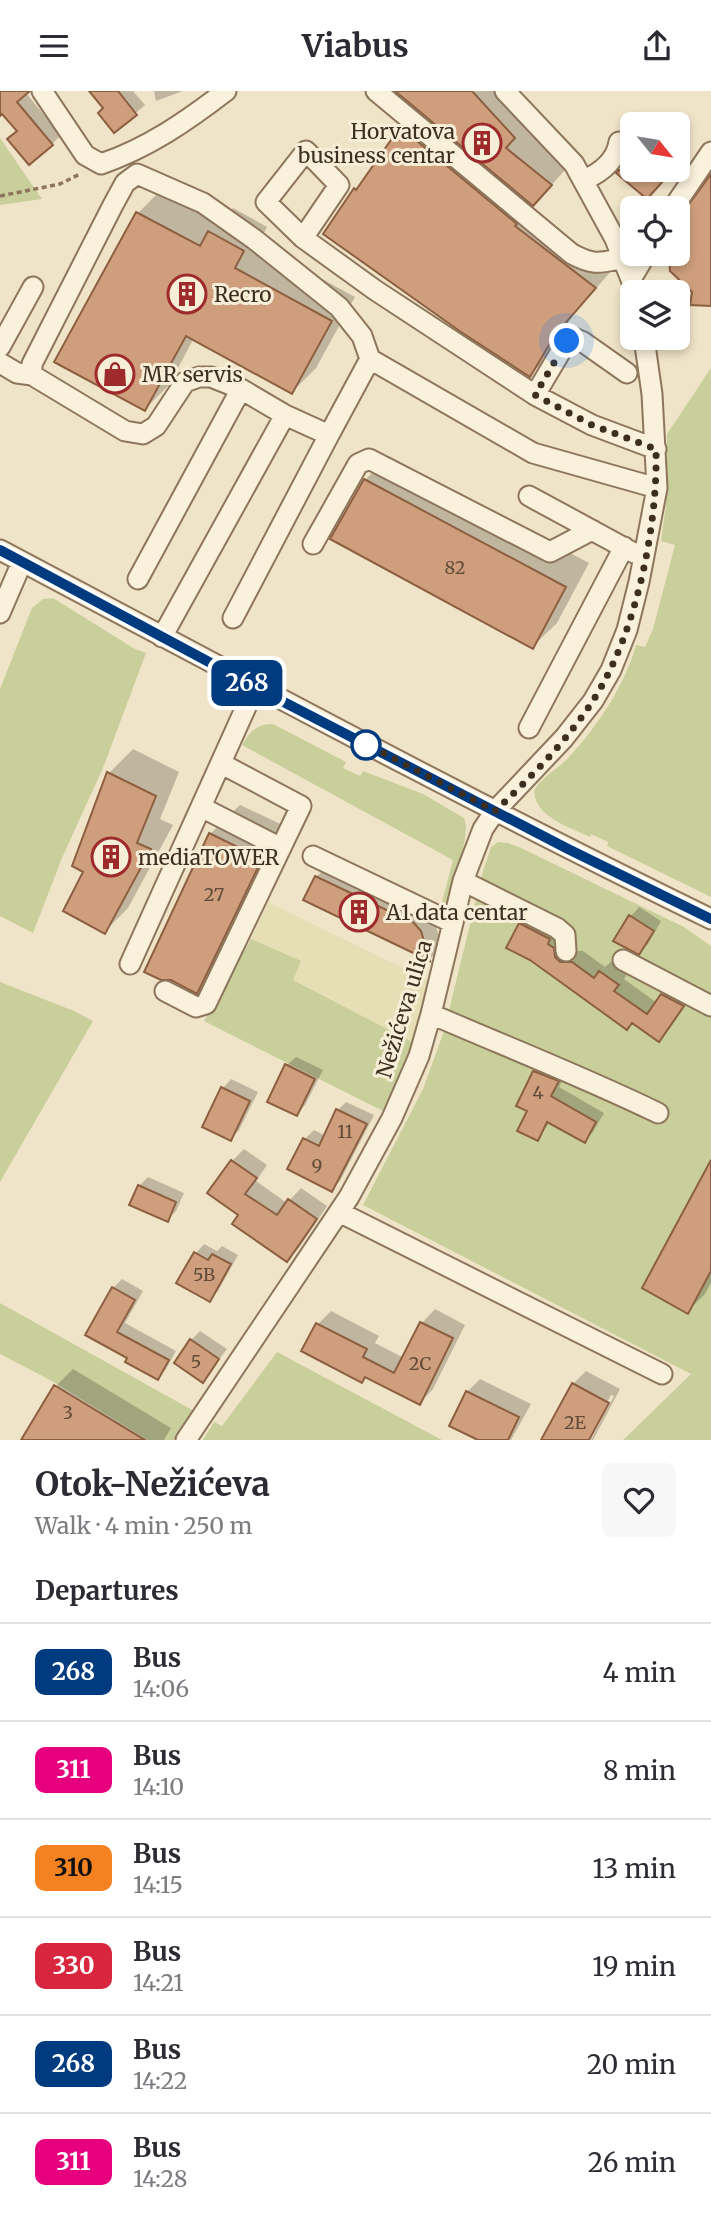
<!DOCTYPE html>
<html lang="en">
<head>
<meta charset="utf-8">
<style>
	:root { --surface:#fff; --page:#f7f7f7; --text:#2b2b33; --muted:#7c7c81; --line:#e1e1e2 }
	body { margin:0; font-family:Merriweather,serif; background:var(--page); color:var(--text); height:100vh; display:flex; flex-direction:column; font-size:26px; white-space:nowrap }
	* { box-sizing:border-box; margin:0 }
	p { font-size:23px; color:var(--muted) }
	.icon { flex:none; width:38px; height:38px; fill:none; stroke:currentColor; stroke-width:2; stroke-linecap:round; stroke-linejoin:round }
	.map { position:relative; height:1349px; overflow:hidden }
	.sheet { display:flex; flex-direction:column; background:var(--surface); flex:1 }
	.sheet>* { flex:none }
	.badge { padding:0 14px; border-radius:10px; font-size:24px; line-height:46px }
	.needle { width:46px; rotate:120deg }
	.controls { position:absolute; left:620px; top:21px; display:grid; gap:14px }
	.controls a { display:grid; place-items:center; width:70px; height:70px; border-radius:10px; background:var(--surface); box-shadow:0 4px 10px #0003; font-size:35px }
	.you { position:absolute; width:35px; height:35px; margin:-18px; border:5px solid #fff; border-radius:50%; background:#1a73e8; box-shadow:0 0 0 10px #1a73e833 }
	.map>.badge { position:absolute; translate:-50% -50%; box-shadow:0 0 0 4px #fff }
	h2 { padding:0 35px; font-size:26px; line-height:63px }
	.round { display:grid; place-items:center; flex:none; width:74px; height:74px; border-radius:10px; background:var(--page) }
	.overview { display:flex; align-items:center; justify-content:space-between; height:119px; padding:0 35px }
	h1 { font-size:33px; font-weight:700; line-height:52px }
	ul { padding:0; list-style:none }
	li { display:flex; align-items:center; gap:21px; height:98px; padding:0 35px; border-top:2px solid var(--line) }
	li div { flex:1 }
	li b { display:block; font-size:26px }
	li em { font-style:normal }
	li .badge { min-width:77px; font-weight:700; text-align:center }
	header { display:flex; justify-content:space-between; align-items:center; height:91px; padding:0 35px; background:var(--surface); font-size:32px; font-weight:700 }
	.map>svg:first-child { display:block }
</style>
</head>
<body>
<header><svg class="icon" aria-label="menu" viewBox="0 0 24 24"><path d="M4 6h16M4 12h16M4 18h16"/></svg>Viabus<svg class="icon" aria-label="share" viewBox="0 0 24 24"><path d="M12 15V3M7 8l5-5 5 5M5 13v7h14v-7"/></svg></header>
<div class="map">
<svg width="711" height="1349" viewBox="0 0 711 1349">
	<rect width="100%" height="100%" fill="#f0e4c8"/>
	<!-- farmland -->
	<path fill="#e6deb5" d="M268,811L429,890L414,952L293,889L251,848Z"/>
	<!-- green -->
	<path fill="#c9cf9b" d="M0,47L42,108L0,114Z
		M711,277V806L607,755L608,751L591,743L590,746C568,735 536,727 534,700C543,684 557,679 569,666C597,636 625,594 636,554L645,556L653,538L675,454L661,450L666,414L667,343Z
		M53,507L135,558L146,562L103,677L62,767L33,842L0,825V598L32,517L43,508Z
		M273,633L346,671L343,677L360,685L363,680L423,703L464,727C472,742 452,795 447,814L442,811L453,769L242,654C250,641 256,633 273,633Z
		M498,751L508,752L519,756L684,836L711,855V1349H623L691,1283L363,1114L423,998L444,940L483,780L491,756Z
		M251,848L301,870L293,889L414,952L385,1021L204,930Z
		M0,891L74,920L93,930L0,1091Z
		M0,1212L194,1320L175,1349H148L52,1290L0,1263Z
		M277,1261L442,1349H203L214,1331L222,1335Z"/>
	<!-- shadow -->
	<path fill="#0003" d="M0,0H26L25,1L61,44L52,53L18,39L0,17Z
		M91,0H133L145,14L115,40L105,17Z
		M154,0H183L156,10Z
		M397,0H518L574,69L531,117L612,179L572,225L547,267L530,284L325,143L355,98L368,86L402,37L420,19Z
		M162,98L220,130L233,117L267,136L258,153L355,206L316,277L292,301L194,247L169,294L145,318L57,270L138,122Z
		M389,365L589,472L557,532L533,555L365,389Z
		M133,658L179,681L160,728L173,734L128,817L105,840L85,781L109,682Z
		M240,714L291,738L227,871L197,901L210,743Z
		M330,773L433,826L442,855L430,868L306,809L316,786Z
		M639,816L661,830L648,853L639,861L631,825Z
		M531,822L571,860H583L605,876L612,870L628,882L624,888L657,912L673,893L693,903L670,937L659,948L531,868L508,856L520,833Z
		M296,966L323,979L305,1014L297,1023L287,974Z
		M543,972L566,982L559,996L604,1022L593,1041L584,1050L550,1031L537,1048L529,1020L518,1014L535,981Z
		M231,988L258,1001L239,1039L230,1048L223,997Z
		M346,1011L374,1024L340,1090L331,1098L289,1077L305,1048L314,1039L326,1045L338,1019Z
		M244,1058L267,1074L256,1090L287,1112L301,1097L327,1115L299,1157L287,1169L241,1123L232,1070Z
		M711,1076V1192L705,1203L688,1220Z
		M148,1086L184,1102L176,1120L167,1129L139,1095Z
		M204,1153L217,1160L222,1155L238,1164L218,1200L209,1209L179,1192L196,1162Z
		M122,1188L143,1200L125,1232L176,1260L166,1278L158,1287L129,1267L87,1243L113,1197Z
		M435,1218L465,1234L433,1298L420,1312L367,1285L362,1289L318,1233L331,1220L379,1245L375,1252L404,1267L422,1232Z
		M200,1240L227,1258L203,1290L191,1249Z
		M73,1278L171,1337L164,1349H23L56,1295Z
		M586,1280L620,1298L593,1349H591L614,1305L611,1304L587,1349H543L573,1293Z
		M480,1288L531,1313L511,1349H482L467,1301Z"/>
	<!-- building -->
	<path fill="#cf9f7d" stroke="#8d5f41" stroke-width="2" d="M0,0H30L17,11L53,54L29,74L7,48L17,40L2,23L0,25Z
		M89,0H118L137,24L114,42L98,22L103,17Z
		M395,0H472L515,47L506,57L552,94L533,115Z
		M400,36L517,133L515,135L596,197L555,244L530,286L461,241L323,143L354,97L356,99Z
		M619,79H673L647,108L616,82Z
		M711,83V215L690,214L692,201L670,180L669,163H677L678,128Z
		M136,121L200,155L208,140L244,160L235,177L332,230L292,303L186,245L145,320L54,271Z
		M364,388L566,496L533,558L330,448Z
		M107,681L156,705L137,752L151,758L105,843L63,820L83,781L72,775Z
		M209,742L262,768L197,903L171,889H161L144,881Z
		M315,785L414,832L421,840L430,870L303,809Z
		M629,824L654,840L639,864L613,850Z
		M519,832L550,848L548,853L554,857L555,866L560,871H572L594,887L599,880L619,894L614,900L647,923L661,903L684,915L659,951L632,932L627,939L530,869L506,857Z
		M285,973L315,988L297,1025L267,1011Z
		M533,980L559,990L551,1005L596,1031L585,1052L547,1031L538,1050L517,1040L527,1020L516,1015Z
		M221,996L250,1010L231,1050L202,1036Z
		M336,1018L367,1033L332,1101L287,1078L303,1047L319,1055Z
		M231,1069L257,1087L245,1103L277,1124L288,1108L317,1128L287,1171L232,1133L238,1124L207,1102Z
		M711,1069V1180L688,1223L642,1197Z
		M138,1094L176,1111L168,1131L129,1114Z
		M194,1161L208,1169L212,1163L231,1173L210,1211L176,1192Z
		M112,1196L135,1209L117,1241L169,1269L158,1289L125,1271L127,1267L85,1244Z
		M420,1231L453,1247L420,1314L365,1286L362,1292L301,1260L316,1232L367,1258L363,1266L394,1282Z
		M190,1248L219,1268L203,1292L174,1272Z
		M572,1292L609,1312L589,1349H541Z
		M54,1294L145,1349H21Z
		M466,1300L519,1326L508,1349H478L449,1335Z"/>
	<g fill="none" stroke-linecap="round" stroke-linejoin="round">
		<defs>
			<path id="minor" d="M42,0L85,64L101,73C148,57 187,30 226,0
				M376,0L572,163C595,175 599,172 624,167
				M505,0L574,73L615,148L636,201
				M584,89C600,82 616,70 619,51
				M673,117L711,61
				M303,147L339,94L306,60L266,111L303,147L375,199L535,304L592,334L656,358
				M631,188L646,163
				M0,256L33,196
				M370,268L362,245L339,216L254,148L203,112L137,83L125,92L113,114L32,273V284L125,340L143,343L156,335L185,291L199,286H211L241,298L285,324L329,344L370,268L533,362L657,397
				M0,272L17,282L32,284
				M535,304L567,250L574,247L583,251L627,282
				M529,405L634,462
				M313,453L358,373L369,368L550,461L592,439
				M0,459C236,584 471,711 711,828
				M138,488L241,298
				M0,522L22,471
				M233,527L329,344
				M162,546L285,324
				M529,637L624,456
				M201,716L281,757
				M313,765L453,832
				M463,790L557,837L565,844L566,860
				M623,869L711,915
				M130,873L255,596
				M165,900L196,916L206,913L301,715L222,673
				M431,923C507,956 584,986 658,1022
				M339,1121L662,1283
				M186,1349L349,1106L392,1027L419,965L431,923L463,790L483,738L495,720L564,647L593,610L611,579L627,539L639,491L657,397L652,303L644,247"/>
		</defs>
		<!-- minor casing -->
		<use href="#minor" stroke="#8d765c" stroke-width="23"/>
		<!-- path -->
		<path stroke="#8d765c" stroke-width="3.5" stroke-dasharray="5 3.5" stroke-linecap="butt" d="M0,105L60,93L80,83"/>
		<!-- minor -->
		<use href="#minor" stroke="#faf1dc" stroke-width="19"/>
	</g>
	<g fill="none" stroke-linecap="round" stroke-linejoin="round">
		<defs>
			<path id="line" d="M0,459L276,607L568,758L711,828"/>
		</defs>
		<!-- line casing -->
		<use href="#line" stroke="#fff" stroke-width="16"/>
		<!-- line -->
		<use href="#line" stroke="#003b80" stroke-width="10"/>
		<!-- walk -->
		<path stroke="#3d2e20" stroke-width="7" stroke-dasharray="0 12.6" d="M366,654L364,652L495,720C530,687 568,649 594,608C636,542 658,436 656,358L592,334L535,304L567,250"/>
	</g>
	<!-- icons -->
	<defs>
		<symbol id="building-ring" viewBox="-11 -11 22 22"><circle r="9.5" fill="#f7eed8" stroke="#9e2a2b" stroke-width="1.5"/><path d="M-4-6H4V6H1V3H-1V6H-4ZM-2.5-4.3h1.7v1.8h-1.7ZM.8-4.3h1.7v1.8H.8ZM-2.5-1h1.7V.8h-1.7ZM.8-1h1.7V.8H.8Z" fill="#9e2a2b"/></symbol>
		<symbol id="shop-ring" viewBox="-11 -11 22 22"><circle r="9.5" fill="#f7eed8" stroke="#9e2a2b" stroke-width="1.5"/><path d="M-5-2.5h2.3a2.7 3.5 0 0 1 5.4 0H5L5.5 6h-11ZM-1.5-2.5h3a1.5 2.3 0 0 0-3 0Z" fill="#9e2a2b"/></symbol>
	</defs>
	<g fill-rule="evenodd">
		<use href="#building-ring" x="460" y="30" width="44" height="44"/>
		<use href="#building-ring" x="165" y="181" width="44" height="44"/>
		<use href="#shop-ring" x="93" y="261" width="44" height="44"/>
		<use href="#building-ring" x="89" y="744" width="44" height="44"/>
		<use href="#building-ring" x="337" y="799" width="44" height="44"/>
	</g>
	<!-- markers -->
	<circle fill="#fff" stroke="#003b80" stroke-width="3.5" cx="366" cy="654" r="14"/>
	<g text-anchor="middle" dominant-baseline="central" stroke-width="6" stroke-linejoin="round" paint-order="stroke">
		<!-- number labels -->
		<g font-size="18" fill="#624a37">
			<text x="455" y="476">82</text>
			<text x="214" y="803">27</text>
			<text x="538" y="1001">4</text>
			<text x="345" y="1040">11</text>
			<text x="317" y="1074">9</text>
			<text x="204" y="1183">5B</text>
			<text x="196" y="1270">5</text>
			<text x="420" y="1272">2C</text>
			<text x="68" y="1321">3</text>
			<text x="575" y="1331">2E</text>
		</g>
		<!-- poi labels -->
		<g font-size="21" fill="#3d2e20" stroke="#f7eed8" text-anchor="start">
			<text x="455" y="40" text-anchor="end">Horvatova<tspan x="455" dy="24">business centar</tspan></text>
			<text x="214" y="203">Recro</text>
			<text x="142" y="283">MR servis</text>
			<text x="138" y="766">mediaTOWER</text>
			<text x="386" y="821">A1 data centar</text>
		</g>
		<!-- street labels -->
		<g font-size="21" fill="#3d2e20" stroke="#f7eed8">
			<text transform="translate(404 918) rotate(-73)">Nežićeva ulica</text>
		</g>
	</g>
</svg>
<div class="controls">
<a><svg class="needle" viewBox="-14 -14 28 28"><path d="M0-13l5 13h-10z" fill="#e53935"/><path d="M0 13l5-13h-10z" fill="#7c7c81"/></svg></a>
<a><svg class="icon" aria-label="locate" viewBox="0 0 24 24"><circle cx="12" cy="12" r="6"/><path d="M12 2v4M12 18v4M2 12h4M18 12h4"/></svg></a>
<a><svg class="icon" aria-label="layers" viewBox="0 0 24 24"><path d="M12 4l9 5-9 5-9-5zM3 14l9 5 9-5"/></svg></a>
</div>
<div class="you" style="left:567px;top:250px"></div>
<b class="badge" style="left:247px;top:592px;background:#003b80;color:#fff">268</b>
</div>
<section class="sheet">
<div class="overview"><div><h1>Otok-Nežićeva</h1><p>Walk · 4 min · 250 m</p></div><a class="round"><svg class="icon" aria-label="heart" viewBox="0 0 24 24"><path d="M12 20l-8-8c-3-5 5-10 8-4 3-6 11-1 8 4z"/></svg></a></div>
<h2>Departures</h2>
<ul>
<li><span class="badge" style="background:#003b80;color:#fff">268</span><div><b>Bus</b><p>14:06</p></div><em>4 min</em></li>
<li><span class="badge" style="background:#e6007e;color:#fff">311</span><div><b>Bus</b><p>14:10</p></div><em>8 min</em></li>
<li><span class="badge" style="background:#f58220;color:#111">310</span><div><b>Bus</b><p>14:15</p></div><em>13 min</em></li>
<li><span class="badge" style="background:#d7263d;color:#fff">330</span><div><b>Bus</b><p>14:21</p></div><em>19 min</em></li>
<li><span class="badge" style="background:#003b80;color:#fff">268</span><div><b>Bus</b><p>14:22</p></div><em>20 min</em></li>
<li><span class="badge" style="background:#e6007e;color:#fff">311</span><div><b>Bus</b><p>14:28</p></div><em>26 min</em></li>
</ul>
</section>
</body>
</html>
